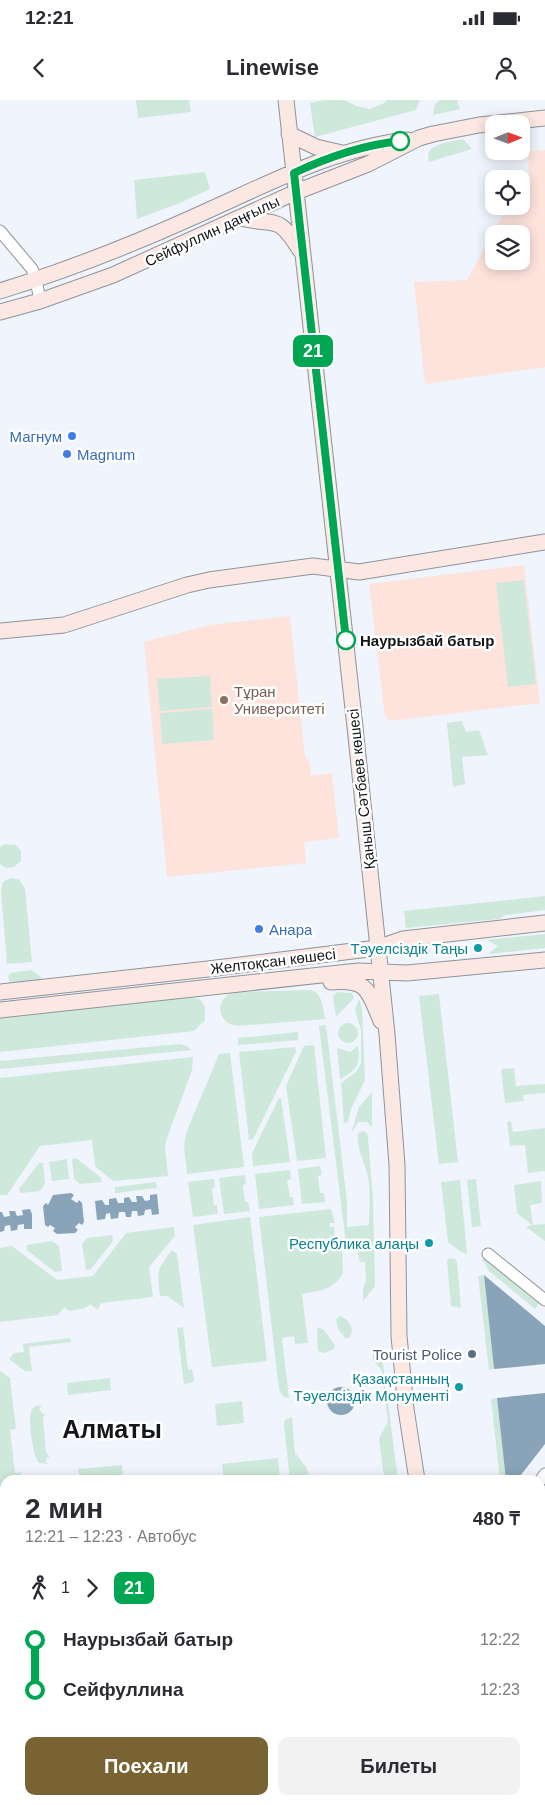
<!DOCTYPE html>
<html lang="ru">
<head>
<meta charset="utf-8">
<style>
	:root { --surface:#fff; --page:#f2f2f3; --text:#2b2b33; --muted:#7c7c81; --accent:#796332 }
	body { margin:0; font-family:Helvetica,sans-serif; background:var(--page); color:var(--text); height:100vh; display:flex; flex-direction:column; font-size:19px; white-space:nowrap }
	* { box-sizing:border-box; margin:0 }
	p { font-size:16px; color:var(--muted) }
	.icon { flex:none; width:28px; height:28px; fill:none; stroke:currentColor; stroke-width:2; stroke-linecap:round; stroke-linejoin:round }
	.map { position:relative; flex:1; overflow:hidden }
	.drawer { position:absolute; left:0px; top:1375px; width:545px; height:330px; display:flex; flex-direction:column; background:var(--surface); border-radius:15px 15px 0 0; box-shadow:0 2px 12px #0003 }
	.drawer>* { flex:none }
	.badge { padding:0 10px; border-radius:8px; font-size:18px; line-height:32px }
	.needle { width:32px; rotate:89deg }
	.tools { position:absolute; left:485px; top:15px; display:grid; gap:10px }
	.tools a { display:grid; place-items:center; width:45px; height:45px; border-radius:10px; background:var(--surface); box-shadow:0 2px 12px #0003; font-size:25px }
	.map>.badge { position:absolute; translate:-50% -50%; box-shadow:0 0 0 2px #fff }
	.legs { display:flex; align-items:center; gap:8px; height:55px; padding:0 25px; font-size:16px }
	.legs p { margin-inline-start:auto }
	.summary { display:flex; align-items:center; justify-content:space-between; height:85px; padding:0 25px }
	h1 { font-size:28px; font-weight:700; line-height:38px }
	.action { display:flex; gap:10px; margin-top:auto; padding:10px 25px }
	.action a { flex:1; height:58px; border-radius:10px; background:var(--accent); color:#fff; font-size:20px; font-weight:700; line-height:58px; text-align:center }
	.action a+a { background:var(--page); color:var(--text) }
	ul { padding:0 25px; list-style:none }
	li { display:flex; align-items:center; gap:18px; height:50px; font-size:19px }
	li i { display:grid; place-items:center; width:8px; height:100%; margin:0 6px; background:currentColor }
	li i::after { content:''; width:12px; height:12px; margin:-6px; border:4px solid; border-radius:50%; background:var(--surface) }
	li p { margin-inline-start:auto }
	li:first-child i { background:linear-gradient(#0000 50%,currentColor 0) }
	li:last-child i { background:linear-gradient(currentColor 50%,#0000 0) }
	.status { display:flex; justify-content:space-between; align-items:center; height:35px; padding:0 25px; background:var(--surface); direction:ltr }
	.status svg { height:14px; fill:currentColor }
	header { display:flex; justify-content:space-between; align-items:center; height:65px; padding:0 25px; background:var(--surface); font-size:22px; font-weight:700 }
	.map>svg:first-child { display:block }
</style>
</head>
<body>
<div class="status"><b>12:21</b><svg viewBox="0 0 49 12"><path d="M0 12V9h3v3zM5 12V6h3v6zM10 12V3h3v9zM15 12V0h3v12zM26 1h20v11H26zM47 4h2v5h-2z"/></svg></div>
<header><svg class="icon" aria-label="back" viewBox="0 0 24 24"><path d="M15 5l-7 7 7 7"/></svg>Linewise<svg class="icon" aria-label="person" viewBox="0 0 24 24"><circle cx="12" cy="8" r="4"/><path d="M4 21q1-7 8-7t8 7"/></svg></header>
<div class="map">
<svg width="545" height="1705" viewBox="0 0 545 1705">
	<rect width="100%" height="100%" fill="#eff4fd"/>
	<!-- education -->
	<path fill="#fde3dc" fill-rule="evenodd" d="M545,50V267L425,284L414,182L467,180L508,106H521V101L530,100L528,51ZM494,134H521V161H494Z
		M524,465L540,603L390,621L385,616L369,484Z
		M290,516L305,657L310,663L311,676L332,673L339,738L304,742L306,763L167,777L144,542L209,525Z"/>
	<!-- green -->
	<path fill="#cee9db" d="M136,0H189L191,12L138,18Z
		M324,0H344L356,6L370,9L384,3L387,0H420L416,10L315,37L310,3Z
		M439,0H457L460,9L433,15L434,6Z
		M463,39L472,49L429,62L428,53L432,48L443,43Z
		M205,72L210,89L182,102L137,119L134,80Z
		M524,480L536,584L508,587L496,483Z
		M210,576L212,607L160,611L157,579Z
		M212,609L214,640L162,644L160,613Z
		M462,621L466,632L479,630L488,655L462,657L465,684L453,687L447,623Z
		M5,744L16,745L21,751V761L14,767L6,768L0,764V747Z
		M11,778L19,779L25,789L32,862L7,864L1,791L3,782Z
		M545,796V810L505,815L499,819L406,828L404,811Z
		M545,834V848L488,854L498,846L487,840Z
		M31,870L42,878L41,880L10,884L8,876L11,873Z
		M311,890C323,894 323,908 325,919L237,926C217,923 214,900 233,892Z
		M337,892L352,893L354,898L336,917L333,896Z
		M439,894L458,1062L439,1064L419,896Z
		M188,897L200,899L205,907V920L194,931L0,952V916Z
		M359,899L362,909L365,980L351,1009L348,1022L344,1023L341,983L356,972L361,963V930L355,910Z
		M338 933a10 10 0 1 1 20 0a10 10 0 1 1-20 0Z
		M326,925L347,1102V1127L369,1125C369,1109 371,1092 368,1077C365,1062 356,1049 358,1034L362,1031L367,1033L368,1037L373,1100L375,1186L363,1201V1189L366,1180L365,1162H360L357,1150L347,1151L319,926Z
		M298,932V940L238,945V938Z
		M180,944L187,946L191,950L0,969V961Z
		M314,945L326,1058L297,1061L286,986L304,946Z
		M358,946C360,966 358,969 340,979L337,948L350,952Z
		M295,947L296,952L253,1039L249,1040L239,952Z
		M230,953L244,1067L187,1074L184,1046L186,1033L219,954Z
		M193,957L192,970L167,1038L165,1046L168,1076L113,1081L95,1066L92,1040L40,1046L7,1095H0V978Z
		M514,968L516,986L545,984V993L523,995L524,1001L505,1003L501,969Z
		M372,992V1027L367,1022H358L351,1034L359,1007Z
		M279,998H281L290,1062L253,1066L252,1053Z
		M511,1021L513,1032L545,1028V1071L528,1073L525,1045L510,1046L507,1022Z
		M76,1058L101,1078L102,1082L80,1084L74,1079L72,1059Z
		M67,1059L69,1079L52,1081L49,1062Z
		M39,1063H43L45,1084L40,1091L20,1093L19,1089Z
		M320,1066L322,1075L318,1076L320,1093H324L325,1102L302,1104L298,1069Z
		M290,1070L291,1079L287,1080L290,1097H293L294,1105L259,1109L255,1074Z
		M245,1075L246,1084L243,1085L245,1102H248L250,1111L224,1114L219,1078Z
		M214,1079L215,1087L212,1088L214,1105H217L218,1114L193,1117L188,1082Z
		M476,1079L481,1126L472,1127L467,1080Z
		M460,1080L467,1154L461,1152L448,1142L441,1082Z
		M541,1081L542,1103L530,1105L533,1125L545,1124V1141L526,1127L532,1125L517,1113L514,1085Z
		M156,1082L157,1088L115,1093V1087Z
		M331,1109L335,1123H330V1127H334L336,1147L342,1146L343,1173C334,1190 319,1191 302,1194L308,1243L295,1244L294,1236L282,1238L289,1298L284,1297L279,1290L259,1117Z
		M250,1117L267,1261L212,1267L193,1125Z
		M174,1127L175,1136L149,1167L153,1197L101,1203L98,1210L90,1204L86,1208L69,1211L64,1207L58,1215L0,1222V1148L12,1146L57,1180L93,1176L126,1133Z
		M112,1135L113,1141L91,1169L86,1170L82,1144L87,1138Z
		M52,1141L59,1146L62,1171L55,1172L27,1150V1145Z
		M172,1150L177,1154L184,1208L167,1196H160C157,1171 156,1171 172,1150Z
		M450,1158L455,1159L457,1162L461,1208L451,1206L447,1160Z
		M482,1159H486L541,1200L535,1209L489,1171Z
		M484,1175L494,1269L489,1270L478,1176Z
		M339,1216C349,1218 356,1230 349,1238H345L338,1229L336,1220Z
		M183,1227L188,1270L192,1269L194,1282L184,1284L177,1228Z
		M320,1228L324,1230L335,1245L334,1249L324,1253L318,1251L317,1229Z
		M70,1238L71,1242L29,1247L32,1271H25L9,1259L14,1253L24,1252L23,1244Z
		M372,1249L382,1256L398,1380H388L383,1371L379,1338L388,1322L382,1271L373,1260Z
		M0,1271L10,1278L16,1329L10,1330L15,1373L21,1372L22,1380H5V1430L0,1435Z
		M110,1278L111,1290L68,1295L67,1283Z
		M497,1298L506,1380H500L491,1299Z
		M242,1301L244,1323L217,1326L215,1304Z
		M36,1306H42L39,1309L43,1314H45L43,1319L46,1352L50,1357H47L46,1362L48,1364L39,1363C33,1357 28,1321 31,1312C32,1308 32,1309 36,1306Z
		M292,1317L295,1355H297L306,1367L311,1380H290L284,1325L285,1320Z
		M278,1358L280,1380H224L222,1364Z
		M122,1365L123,1376L80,1380L78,1369Z
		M0,1630L6,1705H0Z
		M139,1700H209L164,1705H91Z"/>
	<!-- water -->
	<path fill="#89a4b8" d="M71,1093L74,1095L71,1099L77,1103L79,1100L82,1103L84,1122L82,1125L79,1123L75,1127L78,1130L75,1133L57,1134L53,1131L55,1128L50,1125L48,1127L45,1125L43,1106L46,1103L48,1105L53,1095Z
		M157,1094L159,1114L152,1115L151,1109L145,1110L144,1115L138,1116L137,1111H132L131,1117H126L125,1112H119L118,1118L111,1119L110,1113L106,1114L105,1119L97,1120L95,1101L102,1100L105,1105H109V1099L116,1098L118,1103H124V1098L129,1097L132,1102H137L136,1096H142L145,1101L150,1100V1095Z
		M30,1109L32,1114V1129H24V1124L18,1125L17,1130L11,1131L10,1125L5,1126L4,1131L0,1132V1112H2L4,1117L10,1116L9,1111H15L17,1116L23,1115L22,1110Z
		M484,1175L545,1226V1264L494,1269Z
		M327 1301a14 14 0 1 1 28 0a14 14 0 1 1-28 0Z
		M545,1293V1344L517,1380H506L497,1298Z"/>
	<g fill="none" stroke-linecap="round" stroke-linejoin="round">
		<defs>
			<path id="street" d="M0,131L32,169L36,180L40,201
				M488,1154L545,1200
				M540,1381L545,1374"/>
			<path id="secondary" d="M286,0L355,627L387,934L397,1065L399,1236L406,1309L417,1380
				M289,34L316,47L342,53
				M241,118C277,127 277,113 300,150
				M0,191C68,170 134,144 198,115C266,85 333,48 408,40
				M0,212L40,201L113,175L296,92L368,64L419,38L433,34L479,25L545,18
				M0,531L64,525L187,485L209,480L313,466L359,472L545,442
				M331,882C369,879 368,891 381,921
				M0,892L208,869L377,848L403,839L545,823
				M0,910L358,871L407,873L545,860
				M0,1566L5,1608
				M540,1687L545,1681
				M16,1700L17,1705
				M425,1700L439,1705
				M493,1700L494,1705
				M293,1705L341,1700
				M529,1705L531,1700"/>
		</defs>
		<!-- street casing -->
		<use href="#street" stroke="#8f939b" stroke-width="13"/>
		<!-- secondary casing -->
		<use href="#secondary" stroke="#8f939b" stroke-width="17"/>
		<!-- street -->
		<use href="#street" stroke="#fff" stroke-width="11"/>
		<!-- secondary -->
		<use href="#secondary" stroke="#fbe8e2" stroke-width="15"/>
	</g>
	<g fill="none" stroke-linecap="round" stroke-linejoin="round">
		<defs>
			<path id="line-1" d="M346,540L294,73C328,57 363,45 400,41"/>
		</defs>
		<!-- line-1 casing -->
		<use href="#line-1" stroke="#fff" stroke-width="11"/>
		<!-- line-1 -->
		<use href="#line-1" stroke="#00a651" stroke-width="8"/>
	</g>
	<!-- markers -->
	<g fill="#fff" stroke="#00a651" stroke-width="2.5">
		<circle cx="400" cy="41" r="9"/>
		<circle cx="346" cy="540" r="9"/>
	</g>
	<g fill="#3f7fe0" stroke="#fff" stroke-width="2">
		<circle cx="72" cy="336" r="5"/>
		<circle cx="67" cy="354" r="5"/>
		<circle cx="259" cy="829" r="5"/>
	</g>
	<circle fill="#8d6e63" stroke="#fff" stroke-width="2" cx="224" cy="600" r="5"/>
	<g fill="#0f9aa8" stroke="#fff" stroke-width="2">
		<circle cx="478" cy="848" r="5"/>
		<circle cx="429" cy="1143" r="5"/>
		<circle cx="459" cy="1287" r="5"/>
	</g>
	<circle fill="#5c6f8a" stroke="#fff" stroke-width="2" cx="472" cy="1254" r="5"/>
	<g text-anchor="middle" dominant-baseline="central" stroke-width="5" stroke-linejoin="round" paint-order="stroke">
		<!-- street labels -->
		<g font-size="15" fill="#141619" stroke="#fff">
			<text transform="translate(212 131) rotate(-25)">Сейфуллин даңғылы</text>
			<text transform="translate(361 689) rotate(-96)">Қаныш Сәтбаев көшесі</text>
			<text transform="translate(273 861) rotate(-7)">Желтоқсан көшесі</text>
		</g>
		<!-- shop labels -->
		<g font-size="15" fill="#366cbe" stroke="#fff" text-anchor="start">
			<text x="62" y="336" text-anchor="end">Магнум</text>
			<text x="77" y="354">Magnum</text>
			<text x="269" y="829">Анара</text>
		</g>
		<!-- stop labels -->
		<g font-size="15" font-weight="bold" fill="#141619" stroke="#fff" text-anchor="start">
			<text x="360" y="540">Наурызбай батыр</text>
		</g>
		<!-- education labels -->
		<g font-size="15" fill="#785e54" stroke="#fff" text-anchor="start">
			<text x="234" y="591">Тұран<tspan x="234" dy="17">Университеті</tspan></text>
		</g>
		<!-- culture labels -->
		<g font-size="15" fill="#0d838f" stroke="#fff" text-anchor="end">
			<text x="468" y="848">Тәуелсіздік Таңы</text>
			<text x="419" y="1143">Республика алаңы</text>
			<text x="449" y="1278">Қазақстанның<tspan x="449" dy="17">Тәуелсіздік Монументі</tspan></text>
		</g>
		<!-- service labels -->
		<g font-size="15" fill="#4e5e75" stroke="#fff" text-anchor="end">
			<text x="462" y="1254">Tourist Police</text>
		</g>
		<!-- town labels -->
		<g font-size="25" font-weight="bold" fill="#141619" stroke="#fff">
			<text x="112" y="1329">Алматы</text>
		</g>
	</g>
</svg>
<div class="tools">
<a><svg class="needle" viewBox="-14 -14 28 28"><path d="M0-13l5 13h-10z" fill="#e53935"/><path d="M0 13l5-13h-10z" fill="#7c7c81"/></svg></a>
<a><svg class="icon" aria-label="locate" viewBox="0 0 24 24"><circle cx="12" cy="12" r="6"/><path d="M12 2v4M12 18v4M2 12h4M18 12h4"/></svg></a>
<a><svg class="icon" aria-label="layers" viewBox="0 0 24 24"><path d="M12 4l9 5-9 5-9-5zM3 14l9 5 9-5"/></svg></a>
</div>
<b class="badge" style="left:313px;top:251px;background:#00a651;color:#fff">21</b>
<section class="drawer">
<div class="summary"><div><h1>2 мин</h1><p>12:21 – 12:23 · Автобус</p></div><b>480 ₸</b></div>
<div class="legs"><svg class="icon" aria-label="walk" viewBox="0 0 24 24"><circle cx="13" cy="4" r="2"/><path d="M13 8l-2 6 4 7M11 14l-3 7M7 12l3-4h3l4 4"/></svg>1<svg class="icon" aria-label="forward" viewBox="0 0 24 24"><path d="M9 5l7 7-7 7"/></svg><b class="badge" style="background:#00a651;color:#fff">21</b></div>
<ul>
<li><i style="color:#00a651"></i><b>Наурызбай батыр</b><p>12:22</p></li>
<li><i style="color:#00a651"></i><b>Сейфуллина</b><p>12:23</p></li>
</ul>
<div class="action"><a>Поехали</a><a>Билеты</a></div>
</section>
</div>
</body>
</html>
